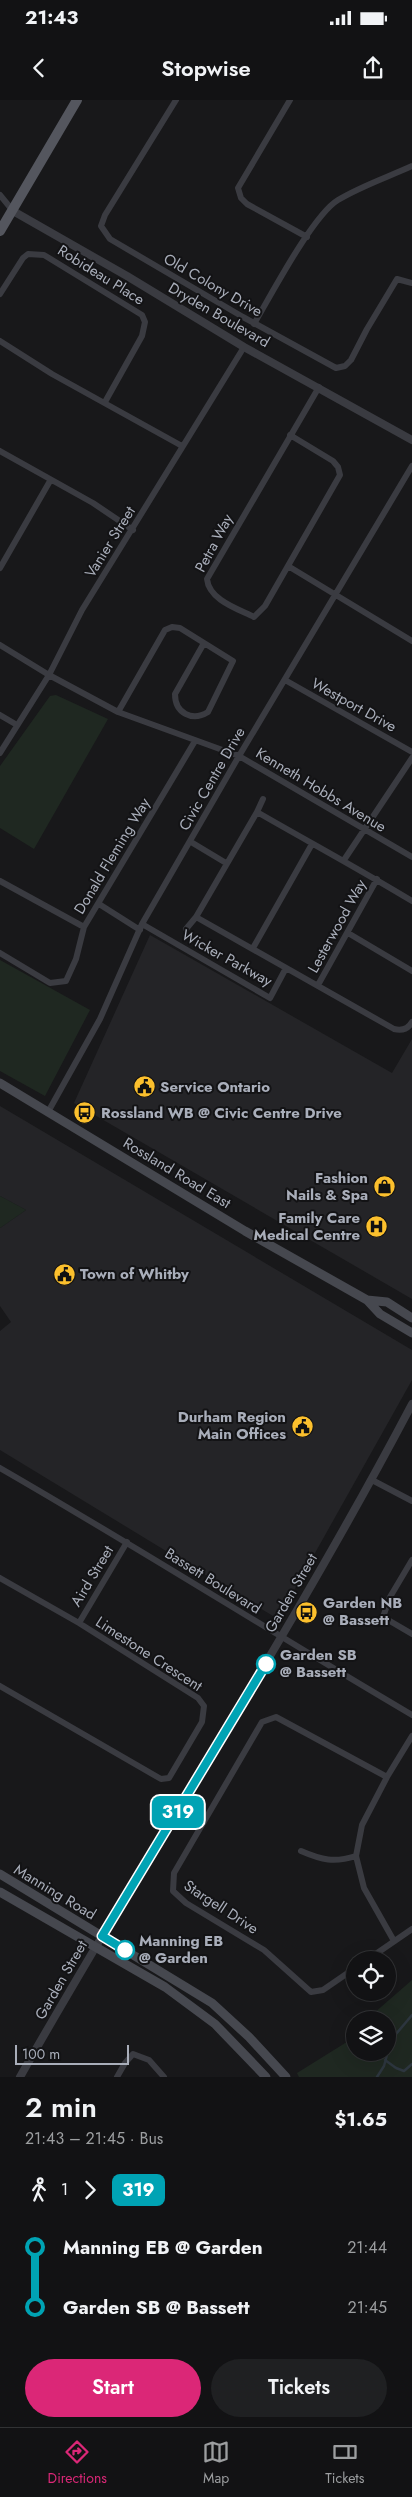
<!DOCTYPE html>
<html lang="en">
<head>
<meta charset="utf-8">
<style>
	:root { --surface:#121214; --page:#1f2022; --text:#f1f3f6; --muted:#9c9ea0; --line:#313234; --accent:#db2777 }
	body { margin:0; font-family:Jost,sans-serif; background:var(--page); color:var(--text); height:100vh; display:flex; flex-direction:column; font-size:19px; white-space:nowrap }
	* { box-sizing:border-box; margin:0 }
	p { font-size:16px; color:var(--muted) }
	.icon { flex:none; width:28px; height:28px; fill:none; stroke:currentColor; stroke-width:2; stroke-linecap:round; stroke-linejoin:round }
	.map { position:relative; height:1977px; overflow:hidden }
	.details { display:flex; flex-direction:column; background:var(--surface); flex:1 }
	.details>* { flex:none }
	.badge { padding:0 10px; border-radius:8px; font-size:18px; line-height:32px }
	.controls { position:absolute; left:346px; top:1851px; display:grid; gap:10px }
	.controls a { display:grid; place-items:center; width:50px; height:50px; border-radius:50%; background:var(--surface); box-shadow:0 5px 20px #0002,0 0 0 1px var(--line); font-size:25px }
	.scale { position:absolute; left:15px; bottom:12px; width:114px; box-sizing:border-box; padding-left:5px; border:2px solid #a9aeba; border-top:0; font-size:14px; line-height:18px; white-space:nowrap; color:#a9aeba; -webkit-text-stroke:4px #131315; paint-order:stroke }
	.map>.badge { position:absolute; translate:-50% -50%; box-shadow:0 0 0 2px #fff }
	.legs { display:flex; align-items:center; gap:8px; height:55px; padding:0 25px; font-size:16px }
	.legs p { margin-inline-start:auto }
	.summary { display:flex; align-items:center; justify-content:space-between; height:85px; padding:0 25px }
	h1 { font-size:28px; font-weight:600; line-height:38px }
	.cta { display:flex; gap:10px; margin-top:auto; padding:10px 25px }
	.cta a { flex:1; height:58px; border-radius:30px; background:var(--accent); color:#fff; font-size:20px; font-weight:600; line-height:58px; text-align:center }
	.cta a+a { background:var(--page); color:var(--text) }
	ul { padding:0 25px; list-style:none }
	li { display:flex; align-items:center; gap:18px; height:60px; font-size:19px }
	li i { display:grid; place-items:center; width:8px; height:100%; margin:0 6px; background:currentColor }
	li i::after { content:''; width:12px; height:12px; margin:-6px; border:4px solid; border-radius:50%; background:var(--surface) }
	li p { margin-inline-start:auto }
	li:first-child i { background:linear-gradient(#0000 50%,currentColor 0) }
	li:last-child i { background:linear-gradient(currentColor 50%,#0000 0) }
	.status { display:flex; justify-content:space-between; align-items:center; height:35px; padding:0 25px; background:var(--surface); direction:ltr }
	.status svg { height:14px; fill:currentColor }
	header { display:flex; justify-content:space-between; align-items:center; height:65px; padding:0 25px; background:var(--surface); font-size:22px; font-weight:600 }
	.tab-bar { display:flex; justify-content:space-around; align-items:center; height:70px; border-top:1px solid var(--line); background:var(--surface); font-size:14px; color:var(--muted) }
	.tab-bar a { display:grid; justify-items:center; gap:2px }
	.tab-bar .current { color:var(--accent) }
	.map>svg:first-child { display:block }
</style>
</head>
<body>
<div class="status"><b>21:43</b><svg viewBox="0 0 49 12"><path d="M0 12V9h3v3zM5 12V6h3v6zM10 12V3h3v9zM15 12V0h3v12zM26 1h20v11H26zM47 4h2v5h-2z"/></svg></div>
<header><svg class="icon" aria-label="back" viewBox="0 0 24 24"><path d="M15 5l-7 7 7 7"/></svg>Stopwise<svg class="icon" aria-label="share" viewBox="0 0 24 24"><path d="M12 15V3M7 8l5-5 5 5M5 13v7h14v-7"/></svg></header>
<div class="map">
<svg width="412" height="1977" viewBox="0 0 412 1977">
	<rect width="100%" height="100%" fill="#18181a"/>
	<!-- built -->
	<path fill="#242427" d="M150,835L392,973L412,939V1199L74,1003Z
		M0,1006L412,1250V1280L278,1519L0,1350V1231L11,1222L0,1206V1128L26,1110L0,1096Z"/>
	<!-- green -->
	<path fill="#1f2821" d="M56,595L108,619L34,749L0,728V666L50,596Z
		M0,860L90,910L45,996L0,971Z
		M0,1096L26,1110L0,1128Z
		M412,1880V1977H299L297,1973L350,1940L355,1930V1952H388V1920H366Z"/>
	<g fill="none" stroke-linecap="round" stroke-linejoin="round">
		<!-- stream -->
		<path stroke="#2d363f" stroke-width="2.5" d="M385,1960L396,1968L404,1971L412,1964
			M377,1977L384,1966L391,1940L412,1915"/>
		<!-- minor -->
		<path stroke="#3a3b41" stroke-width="6" d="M176,0L105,115L101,126L110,139L243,217L336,268L345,266L351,260L367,229L397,179L412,183
			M290,0L238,88L241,98L247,104L307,137
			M0,95L13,111
			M0,194L23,158L28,154L44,155L142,215L145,222L142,236L105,302
			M254,224C271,195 313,115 338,100C361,86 388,77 412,66
			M0,241L52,274L182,346
			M290,335L333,361L338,367L340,375L265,506L254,517C238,509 209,500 207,479L319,287
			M0,351L93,403L133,430
			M288,466L412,541
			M0,468L50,381
			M0,545L49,575L118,612L239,656L412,757
			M285,580L412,652
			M118,612L165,530L172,527L180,528L233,561L208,612C192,622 175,613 175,594L204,543
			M0,615L17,625
			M0,653L49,575L82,510L244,247
			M257,712L263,699
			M191,742L226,763
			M344,760L412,658
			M0,781L84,827L195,641
			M412,801C361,770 309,742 257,712L196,817L394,929C402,931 408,929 412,922
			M99,804L140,830
			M142,824L270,898L286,868
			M186,829L196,817
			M348,833L412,871
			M253,848L312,744
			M0,853L50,883L66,881L76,859L84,827
			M318,885L377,779
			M48,1012L100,919L142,824L239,656L412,366
			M0,1368C139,1448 274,1534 412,1615
			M372,1380L412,1401
			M412,1460L390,1497L383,1517L412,1534
			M0,1478L79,1523L198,1598L204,1606L202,1622L169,1678L161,1679L0,1586
			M79,1523L127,1442
			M301,1751C322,1760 334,1763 356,1756
			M394,1841L364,1788L356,1756L362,1725L387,1677L412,1636
			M367,1860L412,1829
			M355,1868L323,1890L311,1892L264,1850L186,1803L173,1791L174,1773L262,1622L276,1617L387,1677
			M117,1977L125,1963L133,1954L149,1960L164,1977"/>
		<!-- tertiary -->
		<path stroke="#3a3b41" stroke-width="8" d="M13,111L127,176L244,247L412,340
			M20,1977C148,1751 291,1534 412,1304"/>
		<!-- secondary -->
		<path stroke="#46484f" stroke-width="9" d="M0,983L245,1131L367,1200L380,1214L412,1233
			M367,1200L387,1202L412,1218
			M0,1774L212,1903L249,1937L286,1977
			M0,1792L165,1887L215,1924L266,1977"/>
		<!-- primary -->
		<path stroke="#54565e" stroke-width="10" d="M0,131L77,0"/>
	</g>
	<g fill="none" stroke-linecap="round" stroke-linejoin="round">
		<defs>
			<path id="line-1" d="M125,1850L102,1836L266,1564"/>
		</defs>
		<!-- line-1 casing -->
		<use href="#line-1" stroke="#fff" stroke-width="11"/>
		<!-- line-1 -->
		<use href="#line-1" stroke="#00a3b4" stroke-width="8"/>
	</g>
	<!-- icons -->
	<defs>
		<symbol id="civic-disc" viewBox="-11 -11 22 22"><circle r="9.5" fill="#fcc02d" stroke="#131315"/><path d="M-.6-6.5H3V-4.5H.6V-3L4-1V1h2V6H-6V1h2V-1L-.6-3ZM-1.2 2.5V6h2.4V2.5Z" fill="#111"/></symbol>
		<symbol id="bus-disc" viewBox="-11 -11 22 22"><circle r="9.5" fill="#fcc02d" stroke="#131315"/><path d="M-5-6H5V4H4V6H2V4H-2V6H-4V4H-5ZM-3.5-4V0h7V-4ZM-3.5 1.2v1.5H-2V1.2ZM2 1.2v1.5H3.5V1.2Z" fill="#111"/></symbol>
		<symbol id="shop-disc" viewBox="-11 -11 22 22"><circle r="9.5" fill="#fcc02d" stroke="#131315"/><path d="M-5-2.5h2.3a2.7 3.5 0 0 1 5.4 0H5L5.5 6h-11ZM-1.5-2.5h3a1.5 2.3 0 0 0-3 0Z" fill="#111"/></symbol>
		<symbol id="hospital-disc" viewBox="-11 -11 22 22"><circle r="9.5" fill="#fcc02d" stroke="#131315"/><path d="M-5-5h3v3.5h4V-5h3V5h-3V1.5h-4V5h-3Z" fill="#111"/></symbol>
	</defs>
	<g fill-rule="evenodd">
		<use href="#civic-disc" x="132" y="974" width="25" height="25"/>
		<use href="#bus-disc" x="72" y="1000" width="25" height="25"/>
		<use href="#shop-disc" x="372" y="1074" width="25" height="25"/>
		<use href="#hospital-disc" x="364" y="1114" width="25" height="25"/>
		<use href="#civic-disc" x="52" y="1162" width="25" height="25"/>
		<use href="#civic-disc" x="290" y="1314" width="25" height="25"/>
		<use href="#bus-disc" x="294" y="1500" width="25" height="25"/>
	</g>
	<!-- markers -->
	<g fill="#fff" stroke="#00a3b4" stroke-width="2.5">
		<circle cx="266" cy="1564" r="9"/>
		<circle cx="125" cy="1850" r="9"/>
	</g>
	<g text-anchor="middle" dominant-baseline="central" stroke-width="4" stroke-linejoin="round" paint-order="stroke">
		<!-- street labels -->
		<g font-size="15" fill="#a9aeba" stroke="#131315">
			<text transform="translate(101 175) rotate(32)">Robideau Place</text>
			<text transform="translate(213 185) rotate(30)">Old Colony Drive</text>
			<text transform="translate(219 215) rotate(30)">Dryden Boulevard</text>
			<text transform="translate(110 442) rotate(-58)">Vanier Street</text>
			<text transform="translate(214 443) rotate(-62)">Petra Way</text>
			<text transform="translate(354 605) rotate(29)">Westport Drive</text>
			<text transform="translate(212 679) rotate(-60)">Civic Centre Drive</text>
			<text transform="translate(321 690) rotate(31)">Kenneth Hobbs Avenue</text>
			<text transform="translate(112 756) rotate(-59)">Donald Fleming Way</text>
			<text transform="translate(337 826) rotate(-61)">Lesterwood Way</text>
			<text transform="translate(227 858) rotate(29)">Wicker Parkway</text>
			<text transform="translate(177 1073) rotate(31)">Rossland Road East</text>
			<text transform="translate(92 1476) rotate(-59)">Aird Street</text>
			<text transform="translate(213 1481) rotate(32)">Bassett Boulevard</text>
			<text transform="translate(291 1493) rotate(-60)">Garden Street</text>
			<text transform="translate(149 1554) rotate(33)">Limestone Crescent</text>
			<text transform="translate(55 1792) rotate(31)">Manning Road</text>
			<text transform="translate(221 1807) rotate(33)">Stargell Drive</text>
			<text transform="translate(61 1880) rotate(-60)">Garden Street</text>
		</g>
		<!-- poi labels -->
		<g font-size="15" font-weight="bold" fill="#a9aeba" stroke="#131315" text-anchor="start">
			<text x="160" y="987">Service Ontario</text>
			<text x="101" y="1013">Rossland WB @ Civic Centre Drive</text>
			<text x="368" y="1078" text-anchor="end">Fashion<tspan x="368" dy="17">Nails &amp; Spa</tspan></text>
			<text x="360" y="1118" text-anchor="end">Family Care<tspan x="360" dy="17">Medical Centre</tspan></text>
			<text x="80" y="1174">Town of Whitby</text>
			<text x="286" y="1317" text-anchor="end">Durham Region<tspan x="286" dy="17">Main Offices</tspan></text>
			<text x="323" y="1503">Garden NB<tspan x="323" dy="17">@ Bassett</tspan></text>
		</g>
		<!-- stop labels -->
		<g font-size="15" font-weight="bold" fill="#a9aeba" stroke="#131315" text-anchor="start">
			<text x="280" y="1555">Garden SB<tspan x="280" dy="17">@ Bassett</tspan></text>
			<text x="139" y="1841">Manning EB<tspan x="139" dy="17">@ Garden</tspan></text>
		</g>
	</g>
</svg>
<div class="controls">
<a><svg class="icon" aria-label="locate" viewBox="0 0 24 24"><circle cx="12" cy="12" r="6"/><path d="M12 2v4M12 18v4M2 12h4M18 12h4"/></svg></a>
<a><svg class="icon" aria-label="layers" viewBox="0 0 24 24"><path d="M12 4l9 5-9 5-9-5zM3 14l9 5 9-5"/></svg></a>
</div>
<div class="scale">100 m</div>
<b class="badge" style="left:178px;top:1712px;background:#00a3b4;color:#fff">319</b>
</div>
<section class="details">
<div class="summary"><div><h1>2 min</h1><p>21:43 – 21:45 · Bus</p></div><b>$1.65</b></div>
<div class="legs"><svg class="icon" aria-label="walk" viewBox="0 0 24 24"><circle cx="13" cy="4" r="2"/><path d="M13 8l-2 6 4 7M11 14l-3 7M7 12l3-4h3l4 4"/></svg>1<svg class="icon" aria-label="forward" viewBox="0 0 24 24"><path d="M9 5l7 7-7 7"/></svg><b class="badge" style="background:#00a3b4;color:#fff">319</b></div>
<ul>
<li><i style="color:#00a3b4"></i><b>Manning EB @ Garden</b><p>21:44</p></li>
<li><i style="color:#00a3b4"></i><b>Garden SB @ Bassett</b><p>21:45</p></li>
</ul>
<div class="cta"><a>Start</a><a>Tickets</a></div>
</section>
<nav class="tab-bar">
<a class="current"><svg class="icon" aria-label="directions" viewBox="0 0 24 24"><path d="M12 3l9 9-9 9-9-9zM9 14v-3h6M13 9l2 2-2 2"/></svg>Directions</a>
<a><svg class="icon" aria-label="map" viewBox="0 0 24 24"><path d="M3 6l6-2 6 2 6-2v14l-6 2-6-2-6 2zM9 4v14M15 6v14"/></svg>Map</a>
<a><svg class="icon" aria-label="tickets" viewBox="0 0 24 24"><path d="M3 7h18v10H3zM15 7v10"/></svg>Tickets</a>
</nav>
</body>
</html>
